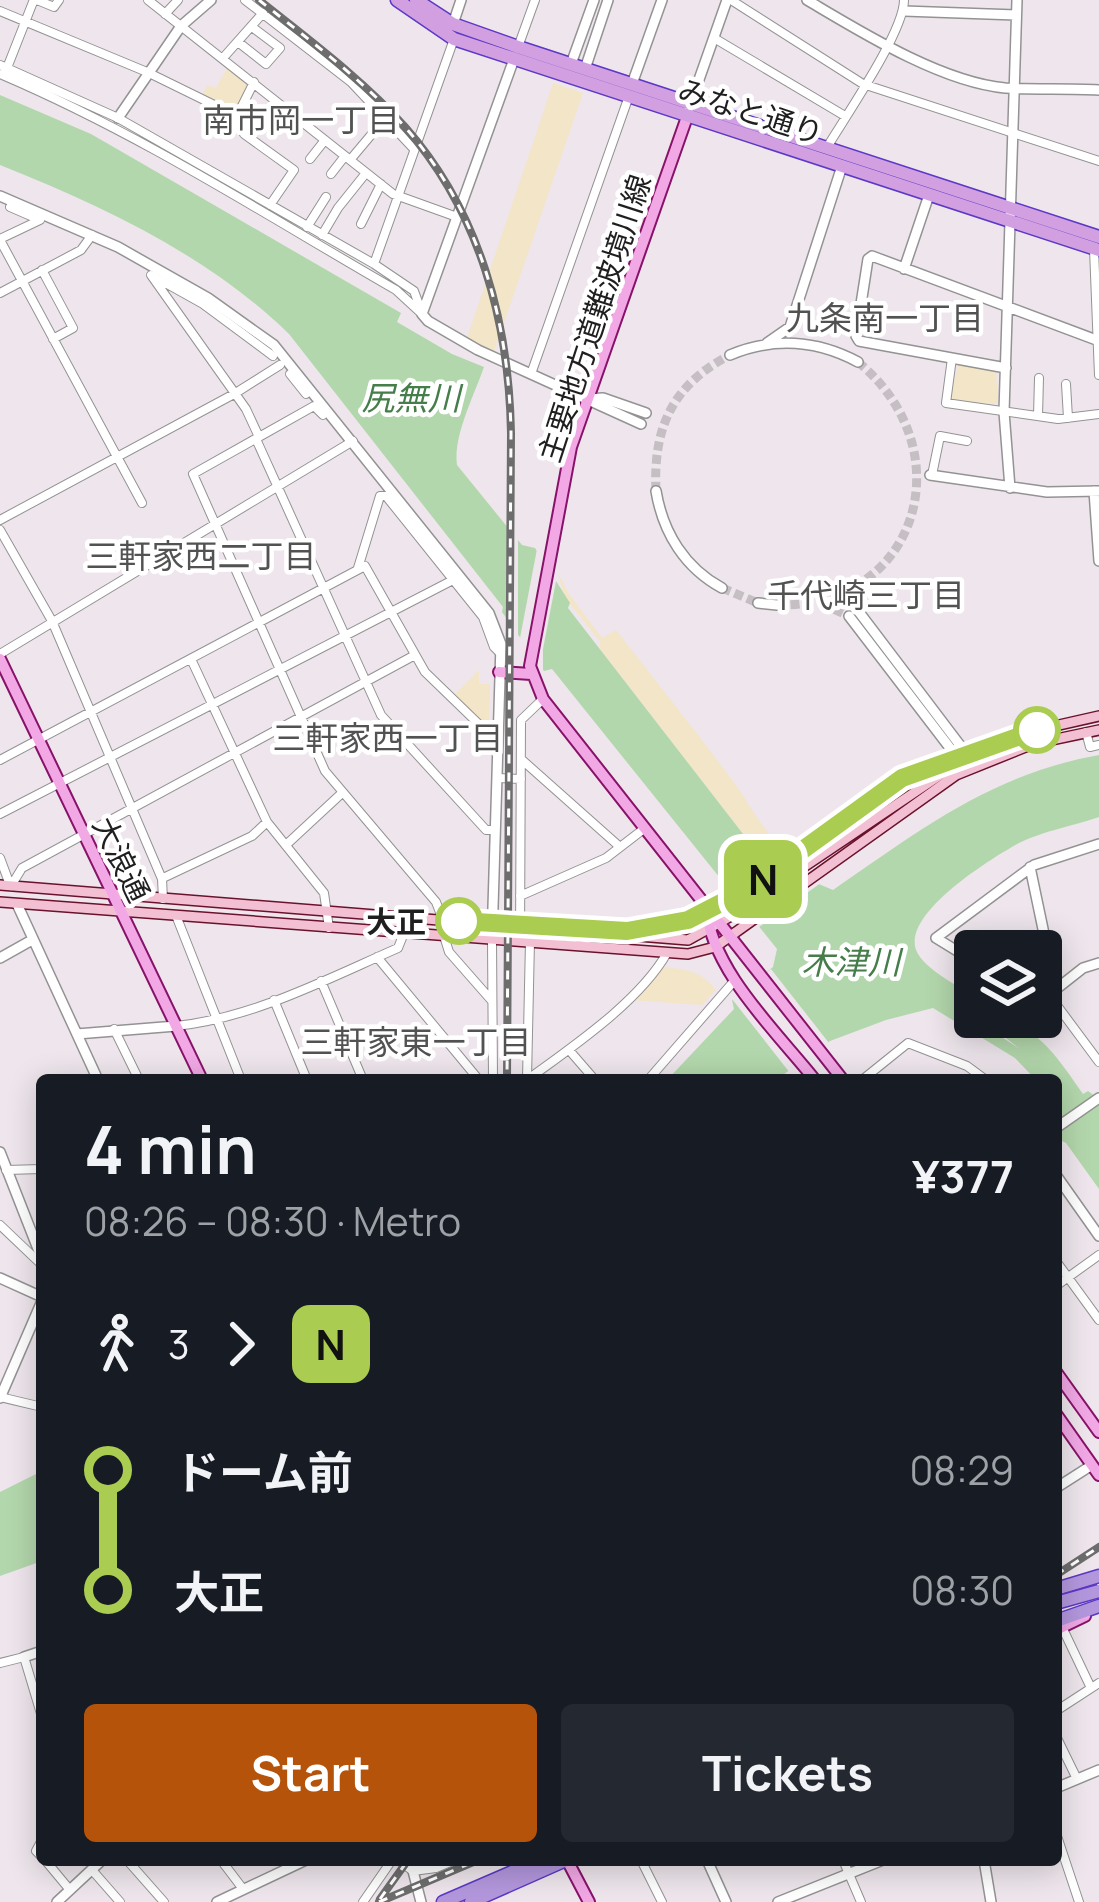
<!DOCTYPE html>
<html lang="en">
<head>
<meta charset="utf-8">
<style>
	:root { --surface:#171b24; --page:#242831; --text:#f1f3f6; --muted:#9ea1a6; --accent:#b45309 }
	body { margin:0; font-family:Manrope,"Noto Sans JP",sans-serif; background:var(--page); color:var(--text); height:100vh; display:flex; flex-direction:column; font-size:45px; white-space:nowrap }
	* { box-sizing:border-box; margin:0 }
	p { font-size:39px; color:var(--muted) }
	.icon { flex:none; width:66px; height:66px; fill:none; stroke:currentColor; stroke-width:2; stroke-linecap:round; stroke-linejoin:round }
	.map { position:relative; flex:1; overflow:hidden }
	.details { position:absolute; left:36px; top:1074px; width:1026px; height:792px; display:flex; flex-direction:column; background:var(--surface); border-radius:12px; box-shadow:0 6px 30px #0003 }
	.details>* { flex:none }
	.badge { padding:0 24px; border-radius:18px; font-size:42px; line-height:78px }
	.fabs { position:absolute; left:954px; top:930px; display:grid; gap:24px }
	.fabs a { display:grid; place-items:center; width:108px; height:108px; border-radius:12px; background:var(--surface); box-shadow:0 6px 30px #0003; font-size:60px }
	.map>.badge { position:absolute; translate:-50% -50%; box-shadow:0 0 0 6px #fff }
	.legs { display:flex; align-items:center; gap:18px; height:132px; padding:0 48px; font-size:39px }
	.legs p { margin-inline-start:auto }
	.headline { display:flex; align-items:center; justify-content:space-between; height:204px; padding:0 48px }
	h1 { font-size:66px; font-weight:700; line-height:90px }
	.action { display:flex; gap:24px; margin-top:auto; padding:24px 48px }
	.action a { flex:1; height:138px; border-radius:12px; background:var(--accent); color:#fff; font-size:48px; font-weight:700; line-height:138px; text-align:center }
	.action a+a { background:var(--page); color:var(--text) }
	ul { padding:0 48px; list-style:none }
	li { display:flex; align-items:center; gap:42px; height:120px; font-size:45px }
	li i { display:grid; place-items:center; width:18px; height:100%; margin:0 15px; background:currentColor }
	li i::after { content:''; width:30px; height:30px; margin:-15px; border:9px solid; border-radius:50%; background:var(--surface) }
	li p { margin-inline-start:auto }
	li:first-child i { background:linear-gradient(#0000 50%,currentColor 0) }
	li:last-child i { background:linear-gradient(currentColor 50%,#0000 0) }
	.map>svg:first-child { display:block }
</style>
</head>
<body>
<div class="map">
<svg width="1099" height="1902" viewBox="0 0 1099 1902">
	<rect width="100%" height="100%" fill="#eee6ec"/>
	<!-- park -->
	<path fill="#f3e5c8" d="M228,66L248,81C249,91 241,107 232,111L202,96L207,85L216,88Z
		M553,83L583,93L494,352L467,338Z
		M959,363L996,369L998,404L952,401L950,397Z
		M558,573L569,594L602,638L616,630C655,680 695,730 733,781C750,804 766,839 791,853L771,864L764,861L600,649V642L564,596Z
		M479,670V684H490L489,728L453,696Z
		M661,967C686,969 700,970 716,990L702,1005L629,1000Z"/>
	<!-- water -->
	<path fill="#b3d7ac" d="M0,95L91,134L401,313L397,322L452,354L484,367C474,396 453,436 457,465L522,545L535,548L570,603L568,608L764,861L833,890C920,830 992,774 1099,755V817C1073,826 1043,831 1019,843C992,858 899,915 917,952C924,968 959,987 975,997V1014L956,1002L954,1006L1020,1049L979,1017C1033,1017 1055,1054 1083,1094L1088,1091L1099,1099V1189L1066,1143L1056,1138V1080H1036L1015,1058L933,1008L886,1020L830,1041L776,1080H667L734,1009L732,1000L773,967L777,949L552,669L544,671L502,612L503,607L289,334C209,256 103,206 0,165Z
		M42,1471V1561L0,1576V1492Z"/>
	<!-- pier -->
	<path fill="#eee6ec" d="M507,518L518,531V636L506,628Z
		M537,549L557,576L543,649V673L520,638Z
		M779,861L825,880L755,930L728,897Z
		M771,969L829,1043L790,1073L732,999Z"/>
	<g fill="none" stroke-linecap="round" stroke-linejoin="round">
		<!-- tertiary-tunnel -->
		<path stroke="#c5bec3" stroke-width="9" stroke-dasharray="9 4.5" stroke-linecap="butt" d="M656,491C653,428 672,385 730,355
			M722,588L758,603
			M822,604L849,616
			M777,605C920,607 964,449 858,362
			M859,612L856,602L862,584"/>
		<defs>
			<path id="minor" d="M148,0L393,194L457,217
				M245,0L351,82L413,148
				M731,0L863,84L1099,161
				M0,11L147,72L249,122L244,134L294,170L270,205
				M165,14L178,0
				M714,38L845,116
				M238,42L266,64L280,48L252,27
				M518,47L535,0
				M223,58L263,13
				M0,65L118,118L374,264L414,291L422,313
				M7,68L33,2L37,0L54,7L59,0
				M0,74C141,134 264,214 396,290L421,313
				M237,116L254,82
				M271,130L287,109
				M826,149C845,117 904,32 904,0
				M310,159L325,140
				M350,160L387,116
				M331,174L345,156
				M361,224L381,184
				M307,227L326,197
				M322,235L338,208L366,173
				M0,239L40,220L10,207
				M0,240L142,503
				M1094,249L1099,375
				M374,264L454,39
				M42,270L73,328L53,339
				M0,293L81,250L92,235
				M952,358L946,403L1058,419L1099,414
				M290,374L306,394
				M531,374L629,96
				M1066,384L1068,418
				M323,415L314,406L193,474L325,771L436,902L443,920
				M1038,416L1039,378
				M259,437L246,409L151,275L203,304L273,356
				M256,439L381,715L486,830H495
				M932,475L940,436L967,441
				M0,520L234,394L280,365
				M0,530L52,621L162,879L163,899
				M358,568L380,496H386L483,617L494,647L500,653
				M0,654L353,441
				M191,659L267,822L324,893L329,928
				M1086,732L1090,747L1099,745
				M521,759L620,847
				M0,760L365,566L425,672L487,732L497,733
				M497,778L521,779
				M0,814L453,580
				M287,844L342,793
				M0,858L10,885
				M163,878L252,836L267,822
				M11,886L22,868L415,655
				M520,896L606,858L645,828
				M177,918L241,1080
				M444,936L449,952L492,1001
				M492,940L493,1080
				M520,941L521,720L543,699
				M377,957L479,1080
				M321,981L363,1080
				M1050,996L1099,1062
				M274,1000L307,1080
				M176,1026C253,1018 327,979 398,948L404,933
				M114,1029L139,1080
				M569,1050L595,1080
				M527,1079L530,941
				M527,1080C572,1047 639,1002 667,953
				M648,1080L735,980
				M862,1080L908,1043L967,1066L986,1080
				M6,1170L42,1169
				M0,1225L42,1265
				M1056,1261L1099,1320
				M1056,1286L1099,1255
				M0,1397L42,1407
				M1062,1627L1091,1688
				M0,1663L24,1657L42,1717
				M1056,1711L1099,1683
				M1056,1736L1077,1779
				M1056,1833L1079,1902
				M42,1840L36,1851L42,1857
				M45,1860L70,1890
				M127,1860L164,1902
				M221,1860L243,1889
				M398,1860L413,1871L436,1868L455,1860
				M641,1860L662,1902
				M843,1860L861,1902
				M92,1870L120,1902
				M363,1902L392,1860"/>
			<path id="tertiary" d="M807,0C861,32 941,82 1005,88C1035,90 1068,88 1099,90
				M904,11L1016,15
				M453,24L461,0
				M514,59L422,314L428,321L478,350L641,424
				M571,64L594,0
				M585,69L608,0
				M632,84L662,0
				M689,108L727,0
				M118,118L181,26L211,0
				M0,196L118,247L208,298L274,345L489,613L501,644L492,940
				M904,269L929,195
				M767,343L790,327L842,166
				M730,355C773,337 817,340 858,362
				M1006,368L859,341L856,336L868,259L872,256L1099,341
				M588,399L603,398L646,413
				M930,475L1047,492L1099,491
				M1010,488L1004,412L1017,0
				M656,491C663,533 685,568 722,588
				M1094,491L1099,561
				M758,603L777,605
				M859,612L975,765
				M849,616L963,765
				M1030,867L1056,991
				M17,904L98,1080
				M0,958L32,940
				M975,962L936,938L1034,865L1099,844
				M1041,1001L1083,968L1099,963
				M77,1034L176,1026
				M1056,1128L1099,1098
				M0,1152L42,1259
				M1056,1175L1099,1236
				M0,1278L42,1297
				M0,1398L42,1301
				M1056,1488L1092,1465
				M24,1657L42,1651
				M1056,1788L1099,1770
				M421,1860L413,1871L421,1902
				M707,1860L726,1902
				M984,1860L991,1902
				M57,1902L102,1860
				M217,1902L306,1860
				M778,1902L883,1860"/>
			<path id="secondary" d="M0,885L688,940L731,916L970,755L1037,730L1099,716
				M0,902L688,954L715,947L956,775L1033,744L1099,730"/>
			<path id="primary" d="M687,117L571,447L530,666L543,699L843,1080
				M0,659L202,1080
				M499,672L531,674
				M706,906C710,969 776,1031 815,1080
				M1056,1372L1099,1432
				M1056,1414L1099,1475
				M1056,1630L1085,1616
				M567,1860L589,1902"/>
			<path id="trunk" d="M397,0L454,39L1099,250
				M416,0L453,24L518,47L1099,237"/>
			<path id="motorway" d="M1056,1589L1099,1576
				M1056,1621L1099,1606
				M443,1902L540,1860
				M471,1902L566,1860"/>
		</defs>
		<!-- minor casing -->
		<use href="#minor" stroke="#939393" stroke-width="10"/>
		<!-- tertiary casing -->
		<use href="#tertiary" stroke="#939393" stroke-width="12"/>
		<!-- secondary casing -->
		<use href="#secondary" stroke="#6a122c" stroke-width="12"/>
		<!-- primary casing -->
		<use href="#primary" stroke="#881269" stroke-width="14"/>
		<!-- trunk casing -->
		<use href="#trunk" stroke="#5c39c6" stroke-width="15"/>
		<!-- motorway casing -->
		<use href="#motorway" stroke="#5c39c6" stroke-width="15"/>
		<!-- minor -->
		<use href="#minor" stroke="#fff" stroke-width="8"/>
		<!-- tertiary -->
		<use href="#tertiary" stroke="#fff" stroke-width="9"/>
		<!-- secondary -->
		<use href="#secondary" stroke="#f2c0d2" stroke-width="9"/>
		<!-- primary -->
		<use href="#primary" stroke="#f1a8e5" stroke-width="10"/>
		<!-- trunk -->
		<use href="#trunk" stroke="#d2a0e1" stroke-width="12"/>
		<!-- motorway -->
		<use href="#motorway" stroke="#b397dd" stroke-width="12"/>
		<defs>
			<path id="rail" d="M259,0C309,40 362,79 405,127C480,212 509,322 511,433L507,1080
				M1056,1575L1099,1547
				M380,1899L408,1860
				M379,1902L478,1860"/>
		</defs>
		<!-- rail casing -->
		<use href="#rail" stroke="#6d6d6d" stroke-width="8"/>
		<!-- rail -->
		<use href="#rail" stroke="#fff" stroke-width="3" stroke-dasharray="9" stroke-linecap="butt"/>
		<defs>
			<path id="motorway-bridge" d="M1056,1603L1099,1591"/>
		</defs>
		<!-- motorway-bridge casing -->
		<use href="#motorway-bridge" stroke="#5c39c6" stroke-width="15" stroke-linecap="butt"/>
		<!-- motorway-bridge -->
		<use href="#motorway-bridge" stroke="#b397dd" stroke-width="12"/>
	</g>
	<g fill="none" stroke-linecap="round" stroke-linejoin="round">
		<defs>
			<path id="line-1" d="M459,921L627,931L688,920L750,888L902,778L1037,730"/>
		</defs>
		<!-- line-1 casing -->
		<use href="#line-1" stroke="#fff" stroke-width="27"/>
		<!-- line-1 -->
		<use href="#line-1" stroke="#a9cc51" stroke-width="18"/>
	</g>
	<!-- markers -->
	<g fill="#fff" stroke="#a9cc51" stroke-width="6">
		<circle cx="1037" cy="730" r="21"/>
		<circle cx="459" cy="921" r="21"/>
	</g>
	<g text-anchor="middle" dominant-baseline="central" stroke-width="9" stroke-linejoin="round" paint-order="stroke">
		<!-- street labels -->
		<g font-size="30" fill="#1f1f1f" stroke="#fff">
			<text transform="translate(751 111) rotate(18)">みなと通り</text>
			<text transform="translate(594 318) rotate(-72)">主要地方道難波境川線</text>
			<text transform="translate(122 859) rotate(64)">大浪通</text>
		</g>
		<!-- stop labels -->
		<g font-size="30" font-weight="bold" fill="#1f1f1f" stroke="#fff" text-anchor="end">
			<text x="426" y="921">大正</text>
		</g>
		<!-- neighbourhood labels -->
		<g font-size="33" fill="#525252" stroke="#fff">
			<text x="301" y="119">南市岡一丁目</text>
			<text x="885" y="317">九条南一丁目</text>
			<text x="201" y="555">三軒家西二丁目</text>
			<text x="866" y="594">千代崎三丁目</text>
			<text x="388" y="737">三軒家西一丁目</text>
			<text x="416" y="1041">三軒家東一丁目</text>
		</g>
		<!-- water labels -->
		<g font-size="33" font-style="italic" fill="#457e4a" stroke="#fff">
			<text x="411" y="397">尻無川</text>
			<text x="851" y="961">木津川</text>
		</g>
	</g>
</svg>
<div class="fabs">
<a><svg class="icon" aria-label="layers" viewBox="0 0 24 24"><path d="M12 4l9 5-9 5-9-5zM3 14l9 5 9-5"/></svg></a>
</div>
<b class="badge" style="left:763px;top:879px;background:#a9cc51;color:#111">N</b>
<section class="details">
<div class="headline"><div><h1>4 min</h1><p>08:26 – 08:30 · Metro</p></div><b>¥377</b></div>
<div class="legs"><svg class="icon" aria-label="walk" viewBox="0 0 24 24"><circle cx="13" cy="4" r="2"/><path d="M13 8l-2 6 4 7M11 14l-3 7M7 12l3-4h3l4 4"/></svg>3<svg class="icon" aria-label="forward" viewBox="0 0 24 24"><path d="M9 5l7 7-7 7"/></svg><b class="badge" style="background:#a9cc51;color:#111">N</b></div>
<ul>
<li><i style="color:#a9cc51"></i><b>ドーム前</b><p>08:29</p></li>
<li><i style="color:#a9cc51"></i><b>大正</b><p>08:30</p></li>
</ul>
<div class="action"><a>Start</a><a>Tickets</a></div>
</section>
</div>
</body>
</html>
